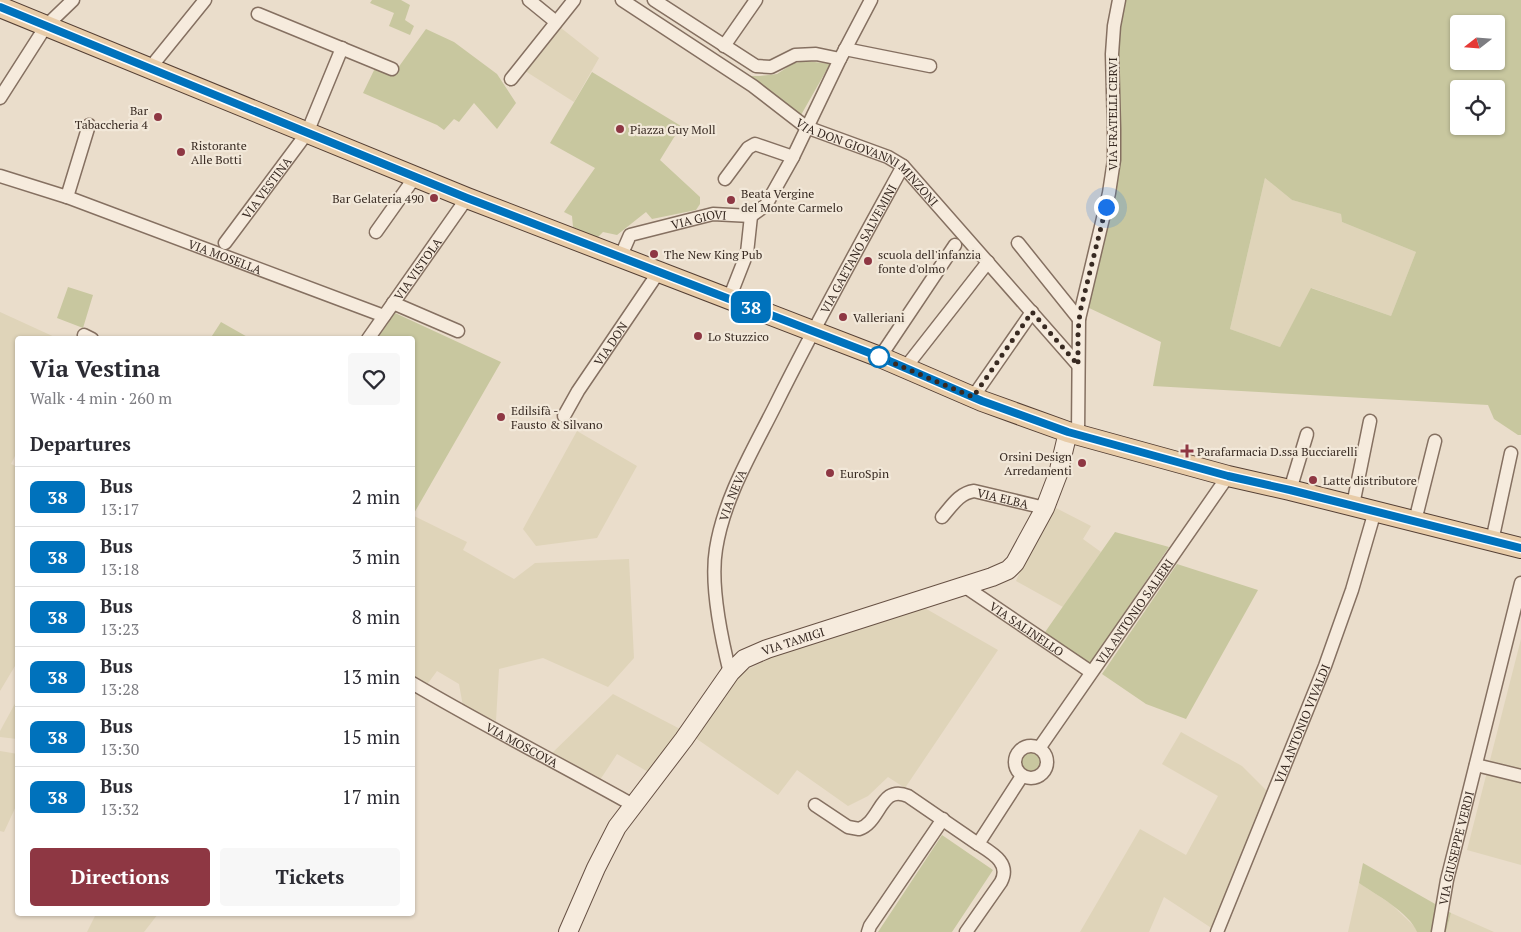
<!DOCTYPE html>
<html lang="en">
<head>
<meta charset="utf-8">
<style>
	:root { --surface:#fff; --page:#f7f7f7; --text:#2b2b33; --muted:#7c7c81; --line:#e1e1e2; --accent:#8e3743 }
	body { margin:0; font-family:"PT Serif",serif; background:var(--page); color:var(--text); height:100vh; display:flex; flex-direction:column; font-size:19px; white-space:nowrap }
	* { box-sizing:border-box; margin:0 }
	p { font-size:16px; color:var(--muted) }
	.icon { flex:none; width:28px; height:28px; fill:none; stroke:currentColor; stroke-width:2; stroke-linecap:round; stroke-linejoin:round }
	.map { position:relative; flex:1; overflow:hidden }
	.drawer { position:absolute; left:15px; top:336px; width:400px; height:580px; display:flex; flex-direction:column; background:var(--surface); border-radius:5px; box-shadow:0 1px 4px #0004 }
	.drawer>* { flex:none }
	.badge { padding:0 10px; border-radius:8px; font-size:18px; line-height:32px }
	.needle { width:32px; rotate:253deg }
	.buttons { position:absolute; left:1450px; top:15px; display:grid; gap:10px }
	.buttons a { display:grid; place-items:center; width:55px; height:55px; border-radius:5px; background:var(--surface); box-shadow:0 1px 4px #0004; font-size:25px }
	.you { position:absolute; width:25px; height:25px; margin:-12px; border:4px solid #fff; border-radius:50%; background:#1a73e8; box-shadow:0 0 0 8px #1a73e833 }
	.map>.badge { position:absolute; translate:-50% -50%; box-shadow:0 0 0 2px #fff }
	h2 { padding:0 15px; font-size:19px; line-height:45px }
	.round { display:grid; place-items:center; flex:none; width:52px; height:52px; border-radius:5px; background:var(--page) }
	.overview { display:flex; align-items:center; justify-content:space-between; height:85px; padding:0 15px }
	h1 { font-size:24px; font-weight:700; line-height:38px }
	.primary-button { display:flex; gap:10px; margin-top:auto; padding:10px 15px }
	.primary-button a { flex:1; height:58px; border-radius:5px; background:var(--accent); color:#fff; font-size:20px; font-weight:700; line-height:58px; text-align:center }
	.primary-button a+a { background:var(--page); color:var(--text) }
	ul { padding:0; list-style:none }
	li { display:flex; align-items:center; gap:15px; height:60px; padding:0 15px; border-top:1px solid var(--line) }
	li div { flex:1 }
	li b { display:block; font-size:19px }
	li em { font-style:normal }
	li .badge { min-width:55px; font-weight:700; text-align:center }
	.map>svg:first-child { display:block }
</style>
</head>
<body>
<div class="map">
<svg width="1521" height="932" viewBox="0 0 1521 932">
	<rect width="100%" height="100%" fill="#eaddcb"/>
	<!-- farmland -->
	<path fill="#dfd4b9" d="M556,24L599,58L574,102L522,69Z
		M1265,178L1292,200L1341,214L1342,222L1416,252L1391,316L1312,288L1280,347L1230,329Z
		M0,312L59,339H18L17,452L11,464L18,467V661L0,691Z
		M577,431L637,466L597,538L536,546L523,529Z
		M1056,508L1091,526L1083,539L1101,552L1063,607L1016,581L1032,544Z
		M412,515L467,542L463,550L514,579L535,563L629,559L634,658L608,687L543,658L499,669L496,721L463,706L459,684L437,671L426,686L413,678Z
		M923,607L998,650L905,788L888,777L868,796L848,806L797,770L778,795L694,737L735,676L776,655Z
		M1521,639V865L1467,850Z
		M613,694L684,731L650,773L617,754L598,783L551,754Z
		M17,700V739L0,737V731Z
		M1181,732L1242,766L1268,792L1216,931L1164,897L1149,932H1080L1140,829L1186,855L1218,796L1162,764Z
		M0,751L18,754L17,804L4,832L0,831Z
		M1359,883L1391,904L1415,927L1417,932H1348Z
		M1451,913L1494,932H1446Z
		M96,914H158L144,932H87Z"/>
	<!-- green -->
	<path fill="#c8c79f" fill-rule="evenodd" d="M372,0H401L410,5L405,20L414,26L410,35L389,26L394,13L370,3Z
		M1125,0H1521V435H1518L1494,419L1488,405L1153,386L1161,342L1087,307L1119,173L1120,123L1118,38ZM1459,24H1496V61H1459ZM1459,89H1496V126H1459ZM1265,178L1292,200L1341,214L1342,222L1416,252L1391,316L1311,288L1280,347L1230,329Z
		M426,29L454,42L497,74L516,103L497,129L474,103L459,122L454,119L444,130L437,125L363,93L377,64L395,72Z
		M807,61L830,64L801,115L748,77L752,76H760L777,74L794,63Z
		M592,72L681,126L660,160L700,197V204L696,210L652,219L646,212L617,235L603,232L597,238L573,227L572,216L564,212L595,168L550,143Z
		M68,287L93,295L83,328L57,318Z
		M395,313L501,362L413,515L412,339H377Z
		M221,322L251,339H210Z
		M1115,532L1169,547L1089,665L1043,635Z
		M1177,564L1258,590L1186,719L1146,704L1102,674Z
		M1021 762a10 10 0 1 1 20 0a10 10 0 1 1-20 0Z
		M942,835L993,870L952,932H878Z
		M1363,863L1451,913L1446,932H1417C1410,913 1375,894 1359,883Z"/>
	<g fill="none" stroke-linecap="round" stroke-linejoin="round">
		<defs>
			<g id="street">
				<path d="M529,0L556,22"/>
				<path id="s1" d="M622,0L753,86L806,127L888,157L903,166L1078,365"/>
				<path d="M654,0L756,66L771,67L795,55L816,54L840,59"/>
				<path d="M258,14L392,69"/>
				<path d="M724,46L756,0"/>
				<path d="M845,49L930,66"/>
				<path d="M150,68L205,0"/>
				<path d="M511,79L574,0"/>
				<path d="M0,98L46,26L73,0"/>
				<path id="s2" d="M0,176L67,197L384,316"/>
				<path d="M725,179L748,148L755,144L793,157"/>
				<path d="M67,197L89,125"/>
				<path d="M376,232L415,177"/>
				<path id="s3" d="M225,243L307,133L342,48"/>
				<path d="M1018,243L1079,319"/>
				<path id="s4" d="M620,258L630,235L713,214L751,216L766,205L793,157L840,59L871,0"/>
				<path d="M729,299L747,253L751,216"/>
				<path d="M393,303L458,331"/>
				<path d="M84,335L92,339"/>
				<path id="s5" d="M368,339L467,198"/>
				<path d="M880,357L955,245"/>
				<path d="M905,368L988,262"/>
				<path d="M973,397L1032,312"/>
				<path id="s6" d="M564,416L578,391L658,273"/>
				<path d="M1078,435L1079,319L1109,193L1114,160V129L1112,54L1114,26L1119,0"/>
				<path d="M1290,490L1307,434"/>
				<path d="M1353,505L1370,421"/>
				<path id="s7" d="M942,517C951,507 959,493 974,491L1045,508"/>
				<path d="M1415,521L1435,441"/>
				<path d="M1492,541L1511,453"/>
				<path id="s8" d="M964,586L1091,672"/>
				<path id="s9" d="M730,673C721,637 710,585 716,549C724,498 752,452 775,406C815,325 859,246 903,166"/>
				<path id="s10" d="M412,683C485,726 560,764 633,805"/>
				<circle cx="1031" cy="762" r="16"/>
				<path id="s11" d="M1040,747L1228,476"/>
				<path d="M1476,765L1521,776"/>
				<path d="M815,805L848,827L859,829C881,822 880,784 908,796L978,844"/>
				<path d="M868,932L870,926L943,819"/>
				<path d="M966,932L1001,882C1011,863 992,853 978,844L1022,776"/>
				<path id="s12" d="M1217,932L1325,666L1352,590L1375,511"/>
				<path id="s13" d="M1438,932L1447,880L1521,583"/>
			</g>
			<g id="secondary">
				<path id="s14" d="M568,932L596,868L617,827L684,739L730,673L744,659L767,649L992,577L1008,570L1015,563L1045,508L1058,474L1068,432"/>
			</g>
			<path id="primary" d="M0,7L467,198L880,357L982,401L1068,432L1228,476L1290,490L1521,548"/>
		</defs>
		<!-- street casing -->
		<use href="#street" stroke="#857061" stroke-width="15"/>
		<!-- secondary casing -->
		<use href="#secondary" stroke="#675144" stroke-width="20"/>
		<!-- primary casing -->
		<use href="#primary" stroke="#543f34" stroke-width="22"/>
		<!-- street -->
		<use href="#street" stroke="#f6ebdd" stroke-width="12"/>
		<!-- secondary -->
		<use href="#secondary" stroke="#f6ebdd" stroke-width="18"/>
		<!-- primary -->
		<use href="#primary" stroke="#e8cca8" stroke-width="20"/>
	</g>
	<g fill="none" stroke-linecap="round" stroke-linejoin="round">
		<defs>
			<path id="line" d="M0,7L467,198L880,357L982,401L1068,432L1228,476L1290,490L1521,548"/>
		</defs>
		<!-- line casing -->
		<use href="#line" stroke="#fff" stroke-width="11"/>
		<!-- line -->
		<use href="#line" stroke="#0072bc" stroke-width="8"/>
		<!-- walk -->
		<path stroke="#382a22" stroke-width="5" stroke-dasharray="0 9" d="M879,357L973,397L1032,312L1078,365V332L1080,312L1106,207"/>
	</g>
	<!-- markers -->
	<g fill="#8e3743" stroke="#f2e8d9" stroke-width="2">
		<circle cx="158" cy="117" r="5"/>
		<circle cx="620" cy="129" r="5"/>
		<circle cx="181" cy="152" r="5"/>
		<circle cx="434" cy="198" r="5"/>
		<circle cx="731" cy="200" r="5"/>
		<circle cx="654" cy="254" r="5"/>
		<circle cx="868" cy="261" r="5"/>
		<circle cx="843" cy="317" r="5"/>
		<circle cx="698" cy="336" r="5"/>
		<circle cx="501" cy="417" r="5"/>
		<path d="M1184.5 443.5h5v5h5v5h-5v5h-5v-5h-5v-5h5z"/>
		<circle cx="1082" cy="463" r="5"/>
		<circle cx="830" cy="473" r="5"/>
		<circle cx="1313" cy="480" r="5"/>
	</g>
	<circle fill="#fff" stroke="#0072bc" stroke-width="2.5" cx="879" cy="357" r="10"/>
	<g text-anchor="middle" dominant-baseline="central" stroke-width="4.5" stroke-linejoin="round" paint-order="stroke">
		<!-- poi labels -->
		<g font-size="12" fill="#382a22" stroke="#f2e8d9" text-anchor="start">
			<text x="148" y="110" text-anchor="end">Bar<tspan x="148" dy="14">Tabaccheria 4</tspan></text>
			<text x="630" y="129">Piazza Guy Moll</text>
			<text x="191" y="145">Ristorante<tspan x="191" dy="14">Alle Botti</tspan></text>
			<text x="741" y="193">Beata Vergine<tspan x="741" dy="14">del Monte Carmelo</tspan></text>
			<text x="424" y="198" text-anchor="end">Bar Gelateria 490</text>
			<text x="664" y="254">The New King Pub</text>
			<text x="878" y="254">scuola dell'infanzia<tspan x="878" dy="14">fonte d'olmo</tspan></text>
			<text x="853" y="317">Valleriani</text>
			<text x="708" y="336">Lo Stuzzico</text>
			<text x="511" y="410">Edilsifà -<tspan x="511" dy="14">Fausto &amp; Silvano</tspan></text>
			<text x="1197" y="451">Parafarmacia D.ssa Bucciarelli</text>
			<text x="1072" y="456" text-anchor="end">Orsini Design<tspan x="1072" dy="14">Arredamenti</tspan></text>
			<text x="840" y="473">EuroSpin</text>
			<text x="1323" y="480">Latte distributore</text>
		</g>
		<!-- street labels -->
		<g font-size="12" fill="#382a22" stroke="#f2e8d9">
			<text transform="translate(1112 114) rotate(-90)">VIA FRATELLI CERVI</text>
			<text stroke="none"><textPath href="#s1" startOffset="296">VIA DON GIOVANNI MINZONI</textPath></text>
			<text stroke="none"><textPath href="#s3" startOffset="69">VIA VESTINA</textPath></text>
			<text stroke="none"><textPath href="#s4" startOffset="96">VIA GIOVI</textPath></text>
			<text stroke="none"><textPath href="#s9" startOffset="459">VIA GAETANO SALVEMINI</textPath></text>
			<text stroke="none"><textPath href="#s2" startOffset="239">VIA MOSELLA</textPath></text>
			<text stroke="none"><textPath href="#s5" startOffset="86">VIA VISTOLA</textPath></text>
			<text stroke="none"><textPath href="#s6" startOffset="86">VIA DON</textPath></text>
			<text stroke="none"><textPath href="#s9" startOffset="182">VIA NEVA</textPath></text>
			<text stroke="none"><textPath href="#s7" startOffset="72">VIA ELBA</textPath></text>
			<text stroke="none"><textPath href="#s11" startOffset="165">VIA ANTONIO SALIERI</textPath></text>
			<text stroke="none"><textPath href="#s8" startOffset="76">VIA SALINELLO</textPath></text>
			<text stroke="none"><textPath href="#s14" startOffset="379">VIA TAMIGI</textPath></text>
			<text stroke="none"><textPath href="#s12" startOffset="225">VIA ANTONIO VIVALDI</textPath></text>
			<text stroke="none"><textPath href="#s10" startOffset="126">VIA MOSCOVA</textPath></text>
			<text stroke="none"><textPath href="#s13" startOffset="86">VIA GIUSEPPE VERDI</textPath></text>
		</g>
	</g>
</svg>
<div class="buttons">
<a><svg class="needle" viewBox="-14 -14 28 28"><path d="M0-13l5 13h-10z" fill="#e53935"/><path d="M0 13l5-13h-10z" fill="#7c7c81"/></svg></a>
<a><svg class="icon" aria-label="locate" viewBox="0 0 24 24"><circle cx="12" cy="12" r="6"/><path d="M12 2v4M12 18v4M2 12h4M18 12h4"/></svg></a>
</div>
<div class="you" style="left:1106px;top:207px"></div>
<b class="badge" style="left:751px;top:307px;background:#0072bc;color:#fff">38</b>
<section class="drawer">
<div class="overview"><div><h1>Via Vestina</h1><p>Walk · 4 min · 260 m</p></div><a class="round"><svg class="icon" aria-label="heart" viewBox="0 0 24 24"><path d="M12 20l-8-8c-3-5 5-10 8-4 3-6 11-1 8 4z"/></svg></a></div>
<h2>Departures</h2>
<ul>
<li><span class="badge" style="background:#0072bc;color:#fff">38</span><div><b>Bus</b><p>13:17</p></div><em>2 min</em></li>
<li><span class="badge" style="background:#0072bc;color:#fff">38</span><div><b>Bus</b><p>13:18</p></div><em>3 min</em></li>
<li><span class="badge" style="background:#0072bc;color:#fff">38</span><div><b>Bus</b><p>13:23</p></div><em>8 min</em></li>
<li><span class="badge" style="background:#0072bc;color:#fff">38</span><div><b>Bus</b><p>13:28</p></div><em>13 min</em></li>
<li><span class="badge" style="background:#0072bc;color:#fff">38</span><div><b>Bus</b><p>13:30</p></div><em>15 min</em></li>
<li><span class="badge" style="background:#0072bc;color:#fff">38</span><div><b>Bus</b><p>13:32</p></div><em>17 min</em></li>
</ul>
<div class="primary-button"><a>Directions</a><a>Tickets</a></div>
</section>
</div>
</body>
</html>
